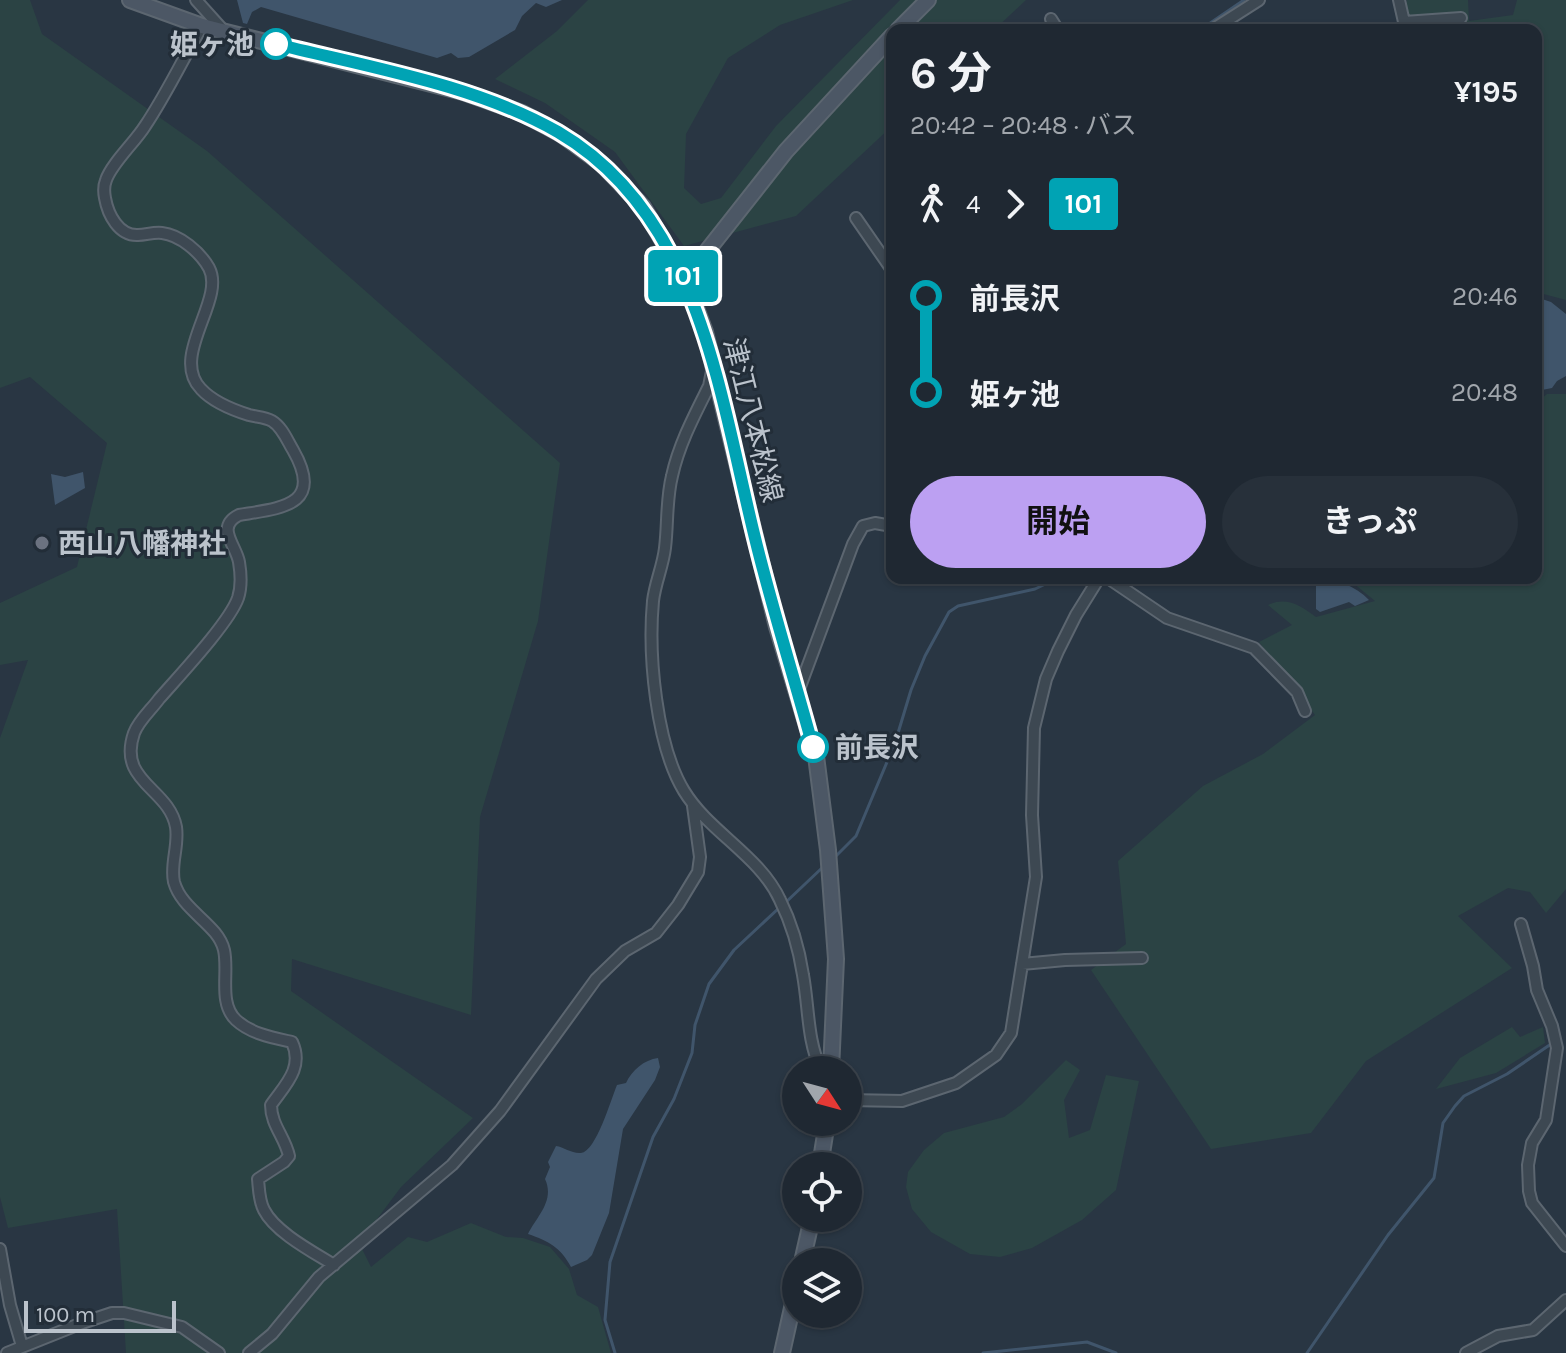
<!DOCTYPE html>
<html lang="ja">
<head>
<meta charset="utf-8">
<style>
	:root { --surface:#1f2832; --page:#27303a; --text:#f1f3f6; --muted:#a1a6ac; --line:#3c444d; --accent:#bca0f2 }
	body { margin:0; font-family:Karla,"Noto Sans JP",sans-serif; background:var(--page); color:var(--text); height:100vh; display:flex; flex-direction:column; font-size:30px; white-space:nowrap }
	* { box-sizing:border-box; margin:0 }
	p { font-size:26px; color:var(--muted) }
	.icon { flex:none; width:44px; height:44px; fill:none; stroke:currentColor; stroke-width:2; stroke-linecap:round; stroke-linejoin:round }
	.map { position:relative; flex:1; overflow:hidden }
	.side { position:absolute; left:886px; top:24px; width:656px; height:560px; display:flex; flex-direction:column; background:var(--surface); border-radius:16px; box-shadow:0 2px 6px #0004,0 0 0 2px var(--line) }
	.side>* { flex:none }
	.badge { padding:0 16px; border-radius:6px; font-size:28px; line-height:52px }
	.needle { width:52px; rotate:126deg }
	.buttons { position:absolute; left:782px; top:1056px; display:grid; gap:16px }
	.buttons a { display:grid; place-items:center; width:80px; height:80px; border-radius:50%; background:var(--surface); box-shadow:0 2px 6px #0004,0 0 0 2px var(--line); font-size:40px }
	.scale { position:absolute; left:24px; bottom:20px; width:152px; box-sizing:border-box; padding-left:8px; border:4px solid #bbc3cc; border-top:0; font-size:22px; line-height:28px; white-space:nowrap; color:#bbc3cc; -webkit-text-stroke:6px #222d38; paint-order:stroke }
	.map>.badge { position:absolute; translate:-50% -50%; box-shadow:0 0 0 4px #fff }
	.legs { display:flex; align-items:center; gap:12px; height:88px; padding:0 24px; font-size:26px }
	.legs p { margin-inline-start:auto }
	.head { display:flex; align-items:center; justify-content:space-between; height:136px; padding:0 24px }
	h1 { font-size:44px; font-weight:700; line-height:60px }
	.primary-button { display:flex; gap:16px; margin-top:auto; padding:16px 24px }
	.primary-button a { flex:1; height:92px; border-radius:48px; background:var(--accent); color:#111; font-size:32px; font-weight:700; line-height:92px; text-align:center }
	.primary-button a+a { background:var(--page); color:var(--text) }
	ul { padding:0 24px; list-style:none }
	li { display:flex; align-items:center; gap:28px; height:96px; font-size:30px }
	li i { display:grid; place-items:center; width:12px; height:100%; margin:0 10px; background:currentColor }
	li i::after { content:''; width:20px; height:20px; margin:-10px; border:6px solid; border-radius:50%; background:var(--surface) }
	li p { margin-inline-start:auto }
	li:first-child i { background:linear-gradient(#0000 50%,currentColor 0) }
	li:last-child i { background:linear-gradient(currentColor 50%,#0000 0) }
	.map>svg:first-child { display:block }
</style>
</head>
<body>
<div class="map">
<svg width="1566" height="1353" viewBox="0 0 1566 1353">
	<rect width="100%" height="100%" fill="#293643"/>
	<!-- green -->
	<path fill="#2b4344" d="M0,0H30L42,34L207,151L560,463L538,621L480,817L471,1015L292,959L291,991L473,1118L401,1187L359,1243L371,1267L408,1237L427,1242L471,1223L506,1237L523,1238L550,1247L569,1269L577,1295L598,1307L611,1353H126L117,1209L8,1228L0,1197V738L28,660L0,665V603L77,567L107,443L30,377L0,388Z
		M588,0H853L780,25L728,58L686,134L684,188L701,204L721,198L776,126L900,0H1026L994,30H892V126L796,216L684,246L615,152L545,103L495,79L557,31Z
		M1407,0H1468L1469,21L1513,15L1517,0H1566V300L1536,292V30H1398Z
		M1547,394H1566V889L1546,913L1530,892L1508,888L1458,916L1512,968L1366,1061L1311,1133L1211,1149L1091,970L1126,944L1118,861L1203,786L1263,754L1315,715L1259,642L1292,625L1268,605C1287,596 1301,606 1316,617L1375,601L1347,578H1536V403Z
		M1512,1027L1520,1037L1543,1027L1545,1043L1496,1073L1436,1089L1460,1058Z
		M1066,1060L1080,1070L1064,1100L1069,1138L1090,1130L1106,1075L1139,1081L1116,1190L1082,1220L1032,1248L1000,1257L970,1254L931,1232L912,1209L906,1187L908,1172L924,1150L944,1133L1004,1117L1022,1104Z"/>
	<!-- water -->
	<path fill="#40556b" d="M237,0H562L546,7L536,3L522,16L515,30L469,57L458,58L451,53L437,58L261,7L252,12L247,24L243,23Z
		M1536,297L1551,302L1566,314V376L1557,381L1552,388L1542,390L1536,375Z
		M83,472L85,488L55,505L51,474L65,477Z
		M1316,578C1335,578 1356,586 1369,600L1355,606L1349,602L1320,612L1316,609Z
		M658,1058L660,1067L655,1080L623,1129L609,1213L592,1255L587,1260L571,1267C561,1248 549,1241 528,1234C537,1216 555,1201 545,1179L550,1167L548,1162L556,1146C564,1147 572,1154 581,1153C596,1152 611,1099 617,1085L626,1083C632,1070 644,1060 658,1058Z"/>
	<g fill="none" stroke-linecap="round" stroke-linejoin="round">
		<!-- stream -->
		<path stroke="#40556b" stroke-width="3" d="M1200,30L1244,0
			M835,857L856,836L895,743L911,690L925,656L949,612L958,606L1035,589L1058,578
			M785,903L823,867
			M615,1353L605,1320L610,1262L653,1137L674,1099L692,1053L695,1025L709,984L734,950L779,908
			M983,1353L1087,1342L1116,1353
			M1307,1353L1388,1235L1434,1178L1443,1123L1455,1106L1464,1096L1507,1074L1554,1042"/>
		<defs>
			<path id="street" d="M196,0L223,30
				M1399,0L1404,22L1461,18
				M1051,19L1058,30
				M202,26C183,59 166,95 145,126C135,142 112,163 106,180C104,185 104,193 105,198C108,215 119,236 138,235C146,235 153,232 162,233C180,235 200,252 209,268C226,300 169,356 201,389C213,402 233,410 249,415C256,417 265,417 272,421C282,427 287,440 293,450C325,506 281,508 239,515C215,527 236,545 239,562C241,574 242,586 238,598C229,623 179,676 159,699C151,710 139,720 134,733C117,782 169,788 176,827C179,846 170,864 174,882C182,911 218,924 224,950C229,972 218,1003 236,1020C251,1034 274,1038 292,1042C304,1068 285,1085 271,1105C271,1125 285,1137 289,1156L284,1162L258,1179C259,1189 259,1201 264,1210C275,1232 313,1252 334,1265
				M1212,30L1259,0
				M856,218L892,270
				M712,371L709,386C695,414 679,444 672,476C666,500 668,524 665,548C663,566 655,583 653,601C648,655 656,745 684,791C709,832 760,856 780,900C792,924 799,949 803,975C809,1008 807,1040 821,1070
				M1108,578L1167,618L1254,648L1297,692L1305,711
				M798,692L853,544L863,526L875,523L892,526
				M1521,924L1533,966L1537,990L1552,1026L1557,1048L1546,1120L1532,1143L1528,1165L1529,1191L1532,1203L1566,1246
				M1022,964L1065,960L1142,958
				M848,1100L902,1101L956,1083L996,1055L1011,1033L1036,877L1032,815L1034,728L1046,679L1058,651L1076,615L1099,578
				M0,1249L10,1305L22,1346
				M7,1353L82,1323L112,1313H124L182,1327L219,1353
				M249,1353L272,1334L319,1277L452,1165L500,1111L596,979L625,951L656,933L678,905L698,872L700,857L693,806
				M1466,1353L1498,1336L1533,1330L1566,1300"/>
			<path id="secondary" d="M130,0L202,26L463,92L522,113L561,134L602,164L643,207L685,279L705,332L777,627L816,756L828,850L836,959L831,1070
				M898,30L928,0
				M685,279L786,151L892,36
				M820,1166L827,1122
				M802,1262L812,1218
				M782,1353L796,1290"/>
		</defs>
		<!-- street casing -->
		<use href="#street" stroke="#5c6670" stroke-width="14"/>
		<!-- secondary casing -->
		<use href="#secondary" stroke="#5c6670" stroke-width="18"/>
		<!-- street -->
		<use href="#street" stroke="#3d4852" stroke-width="10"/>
		<!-- secondary -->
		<use href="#secondary" stroke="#4c5765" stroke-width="14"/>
	</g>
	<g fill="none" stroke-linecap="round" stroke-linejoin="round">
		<defs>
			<path id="line-1" d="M276,44C368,67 476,85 558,132C700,215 719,393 755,538C772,608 794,677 813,747"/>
		</defs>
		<!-- line-1 casing -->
		<use href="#line-1" stroke="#fff" stroke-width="18"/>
		<!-- line-1 -->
		<use href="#line-1" stroke="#00a3b4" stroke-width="12"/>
	</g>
	<!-- markers -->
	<g fill="#fff" stroke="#00a3b4" stroke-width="4">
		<circle cx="276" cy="44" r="14"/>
		<circle cx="813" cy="747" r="14"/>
	</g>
	<circle fill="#6b7280" stroke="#222d38" stroke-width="3" cx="42" cy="543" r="8"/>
	<g text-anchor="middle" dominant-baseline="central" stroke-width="6" stroke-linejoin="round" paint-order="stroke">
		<!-- stop labels -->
		<g font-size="28" font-weight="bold" fill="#bbc3cc" stroke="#222d38" text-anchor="end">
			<text x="254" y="44">姫ヶ池</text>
			<text x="835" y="747" text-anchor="start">前長沢</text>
		</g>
		<!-- street labels -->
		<g font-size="28" fill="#bbc3cc" stroke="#222d38">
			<text transform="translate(753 420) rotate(76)">津江八本松線</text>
		</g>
		<!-- poi labels -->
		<g font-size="28" font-weight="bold" fill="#bbc3cc" stroke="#222d38" text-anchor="start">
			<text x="58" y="543">西山八幡神社</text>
		</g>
	</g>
</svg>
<div class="buttons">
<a><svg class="needle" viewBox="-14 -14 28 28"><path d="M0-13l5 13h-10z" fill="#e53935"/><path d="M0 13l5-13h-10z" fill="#a1a6ac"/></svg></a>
<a><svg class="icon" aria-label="locate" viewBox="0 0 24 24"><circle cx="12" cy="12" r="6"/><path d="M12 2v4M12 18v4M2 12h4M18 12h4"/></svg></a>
<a><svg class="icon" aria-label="layers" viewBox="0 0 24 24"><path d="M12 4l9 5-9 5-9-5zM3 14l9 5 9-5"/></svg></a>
</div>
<div class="scale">100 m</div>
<b class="badge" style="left:683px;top:276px;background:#00a3b4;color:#fff">101</b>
<section class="side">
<div class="head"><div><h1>6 分</h1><p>20:42 – 20:48 · バス</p></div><b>¥195</b></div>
<div class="legs"><svg class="icon" aria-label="walk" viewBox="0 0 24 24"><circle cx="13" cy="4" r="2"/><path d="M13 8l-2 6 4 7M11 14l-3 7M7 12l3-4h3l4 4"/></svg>4<svg class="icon" aria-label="forward" viewBox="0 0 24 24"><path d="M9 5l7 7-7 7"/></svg><b class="badge" style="background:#00a3b4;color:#fff">101</b></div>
<ul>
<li><i style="color:#00a3b4"></i><b>前長沢</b><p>20:46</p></li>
<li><i style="color:#00a3b4"></i><b>姫ヶ池</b><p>20:48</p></li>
</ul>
<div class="primary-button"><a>開始</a><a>きっぷ</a></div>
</section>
</div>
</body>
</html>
